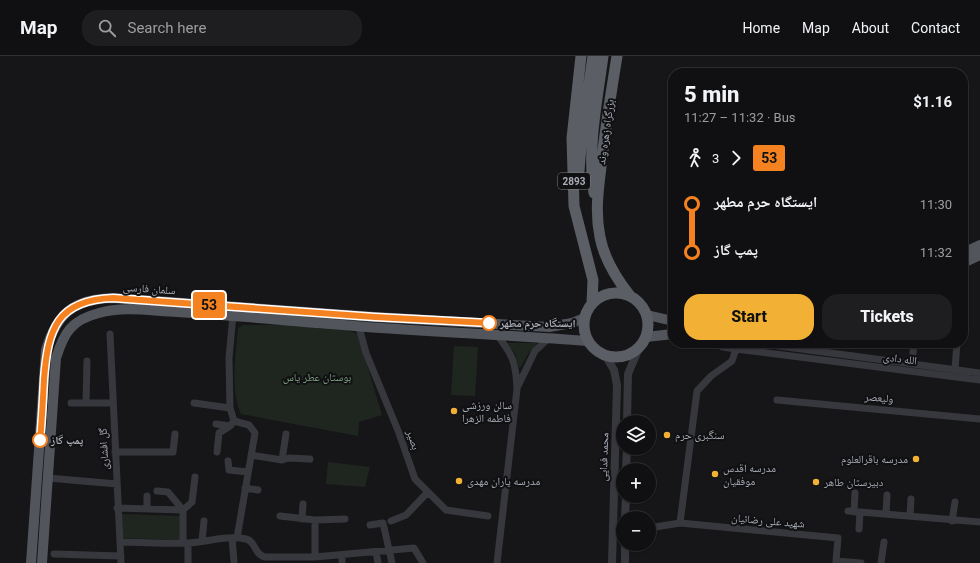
<!DOCTYPE html>
<html lang="en">
<head>
<meta charset="utf-8">
<style>
	:root { --surface:#101012; --page:#1e1e20; --text:#f1f3f6; --muted:#9c9d9f; --line:#303032; --accent:#f2b134 }
	body { margin:0; font-family:Roboto,"Noto Naskh Arabic",sans-serif; background:var(--page); color:var(--text); height:100vh; display:flex; flex-direction:column; font-size:15px; white-space:nowrap }
	* { box-sizing:border-box; margin:0 }
	p { font-size:13px; color:var(--muted) }
	.icon { flex:none; width:22px; height:22px; fill:none; stroke:currentColor; stroke-width:2; stroke-linecap:round; stroke-linejoin:round }
	.map { position:relative; flex:1; overflow:hidden }
	.details { position:absolute; left:668px; top:12px; width:300px; height:280px; display:flex; flex-direction:column; background:var(--surface); border-radius:16px; box-shadow:0 1px 3px #0004,0 0 0 1px var(--line) }
	.details>* { flex:none }
	.badge { padding:0 8px; border-radius:3px; font-size:14px; line-height:26px }
	.tools { position:absolute; left:616px; top:359px; display:grid; gap:8px }
	.tools a { display:grid; place-items:center; width:40px; height:40px; border-radius:50%; background:var(--surface); box-shadow:0 1px 3px #0004,0 0 0 1px var(--line); font-size:20px }
	.map>.badge { position:absolute; translate:-50% -50%; box-shadow:0 0 0 2px #fff }
	.legs { display:flex; align-items:center; gap:6px; height:44px; padding:0 16px; font-size:13px }
	.legs p { margin-inline-start:auto }
	.overview { display:flex; align-items:center; justify-content:space-between; height:68px; padding:0 16px }
	h1 { font-size:22px; font-weight:800; line-height:30px }
	.cta { display:flex; gap:8px; margin-top:auto; padding:8px 16px }
	.cta a { flex:1; height:46px; border-radius:16px; background:var(--accent); color:#111; font-size:16px; font-weight:800; line-height:46px; text-align:center }
	.cta a+a { background:var(--page); color:var(--text) }
	ul { padding:0 16px; list-style:none }
	li { display:flex; align-items:center; gap:14px; height:48px; font-size:15px }
	li i { display:grid; place-items:center; width:6px; height:100%; margin:0 5px; background:currentColor }
	li i::after { content:''; width:10px; height:10px; margin:-5px; border:3px solid; border-radius:50%; background:var(--surface) }
	li p { margin-inline-start:auto }
	li:first-child i { background:linear-gradient(#0000 50%,currentColor 0) }
	li:last-child i { background:linear-gradient(currentColor 50%,#0000 0) }
	header { display:flex; align-items:center; gap:24px; box-sizing:border-box; height:56px; padding:0 20px; background:var(--surface); border-bottom:1px solid var(--line) }
	header strong { font-size:19px }
	nav { display:flex; gap:22px; margin-inline-start:auto; font-size:14px }
	.search { width:280px; height:36px; background:var(--page); display:flex; align-items:center; gap:10px; box-sizing:border-box; padding:0 14px; border-radius:16px; color:var(--muted); font-size:15px }
	.map>svg:first-child { display:block }
</style>
</head>
<body>
<header>
<strong>Map</strong>
<div class="search"><svg class="icon" aria-label="search" viewBox="0 0 24 24"><circle cx="10" cy="10" r="6"/><path d="M15 15l6 6"/></svg>Search here</div>
<nav><a>Home</a><a>Map</a><a>About</a><a>Contact</a></nav>
</header>
<div class="map">
<svg width="980" height="507" viewBox="0 0 980 507">
	<rect width="100%" height="100%" fill="#161618"/>
	<!-- green -->
	<path fill="#1e261f" d="M243,269C274,269 331,266 358,278L382,359L359,366L358,380L241,358C230,337 236,295 238,272Z
		M506,287H536L537,289L528,298L521,311L519,312L515,297Z
		M454,290L478,291L475,340L451,339Z
		M328,406L370,411L365,431L326,428Z
		M122,458L180,460L181,484L123,482Z"/>
	<g fill="none" stroke-linecap="round" stroke-linejoin="round">
		<!-- minor -->
		<path stroke="#37383d" stroke-width="7" d="M359,271L366,297L399,377L415,423L446,454L488,460
			M110,278L121,507
			M721,287L722,291L736,293L980,324
			M757,287L980,317
			M912,308L914,287
			M955,313L957,287
			M518,330L535,295L549,282
			M777,344L980,363
			M71,347H113
			M86,347L87,305
			M194,347L230,352L229,302L233,259
			M234,365L249,369L255,377L237,482
			M216,368L230,370L234,365L230,352
			M115,396H173L175,378
			M217,396L219,377L230,370
			M251,399L282,404L289,402L310,403
			M282,404L286,378
			M228,405L229,414L248,416
			M48,422L117,428
			M245,432L258,434
			M157,435L168,436L183,454
			M117,452L183,454
			M147,453V440
			M848,455L980,466
			M854,456L855,437
			M886,458L887,439
			M280,460L315,464L345,463
			M910,460L911,443
			M302,463L303,448
			M391,465L406,459L427,437
			M952,465L955,446
			M680,467L697,335L711,320L732,305L736,293
			M370,469L383,467L392,507
			M649,472L680,467L838,482L836,505L861,507
			M859,473L860,456
			M232,482L234,505
			M202,485L204,465
			M120,486C143,486 165,488 188,487C207,486 227,479 246,483C256,485 254,499 265,501H315L414,492L423,507
			M183,487V454L192,446L195,421
			M188,487V507
			M376,496L378,507
			M54,498L121,500
			M342,499V507
			M315,501V464
			M497,507L517,333C516,307 513,299 497,279
			M881,507L884,486"/>
		<!-- tertiary -->
		<path stroke="#37383d" stroke-width="8" d="M605,299L614,314L617,329L612,507
			M627,366L628,318L639,292
			M626,414L627,392
			M625,462L626,440
			M625,507V488"/>
		<!-- primary -->
		<path stroke="#53555c" stroke-width="10" d="M963,197L980,189
			M963,207L980,199
			M647,259L673,265
			M646,281L673,278
			M31,507L46,294C57,257 74,243 113,242L375,261L549,271L572,267L584,262
			M42,507L56,302C64,277 71,264 99,257C124,250 151,255 177,256C229,259 280,264 331,268C416,276 502,278 588,285"/>
		<!-- trunk -->
		<path stroke="#5b5e65" stroke-width="11" d="M581,0L572,82L574,150L593,224L592,247
			M617,0C611,37 605,74 601,111C598,135 595,157 600,181C604,203 616,222 630,240
			M579,115L582,77L593,0
			M594,137C587,92 597,46 603,0
			M584 269a32 32 0 1 1 64 0a32 32 0 1 1-64 0Z"/>
	</g>
	<g fill="none" stroke-linecap="round" stroke-linejoin="round">
		<defs>
			<path id="line-1" d="M40,384C42,364 43,343 44,323C48,273 57,244 113,242L375,261L489,267"/>
		</defs>
		<!-- line-1 casing -->
		<use href="#line-1" stroke="#fff" stroke-width="9"/>
		<!-- line-1 -->
		<use href="#line-1" stroke="#f58220" stroke-width="6"/>
	</g>
	<!-- markers -->
	<g fill="#fff" stroke="#f58220" stroke-width="2">
		<circle cx="489" cy="267" r="7"/>
		<circle cx="40" cy="384" r="7"/>
	</g>
	<g fill="#f2b134" stroke="#111113" stroke-width="1.5">
		<circle cx="454" cy="355" r="4"/>
		<circle cx="667" cy="379" r="4"/>
		<circle cx="916" cy="403" r="4"/>
		<circle cx="715" cy="418" r="4"/>
		<circle cx="459" cy="425" r="4"/>
		<circle cx="816" cy="426" r="4"/>
	</g>
	<g text-anchor="middle" dominant-baseline="central" stroke-width="4" stroke-linejoin="round" paint-order="stroke">
		<!-- shield labels -->
		<rect fill="#111113" stroke="#7b7e86" stroke-width="1" x="558" y="117" width="32" height="16" rx="3"/>
		<g font-size="10" font-weight="bold" fill="#a8adb8">
			<text x="574" y="125">2893</text>
		</g>
		<!-- street labels -->
		<g font-size="11" fill="#a8adb8" stroke="#111113">
			<text transform="translate(606 76) rotate(-82)">بزرگراه زهره وند</text>
			<text transform="translate(149 233) rotate(4)">سلمان فارسی</text>
			<text transform="translate(900 303) rotate(7)">الله دادی</text>
			<text transform="translate(879 342) rotate(5)">ولیعصر</text>
			<text transform="translate(413 384) rotate(72)">بصیر</text>
			<text transform="translate(104 393) rotate(-93)">گل افشاری</text>
			<text transform="translate(604 401) rotate(-88)">محمد فدایی</text>
			<text transform="translate(768 465) rotate(5)">شهید علی رضائیان</text>
		</g>
		<!-- stop labels -->
		<g font-size="11" font-weight="bold" fill="#a8adb8" stroke="#111113" text-anchor="start">
			<text x="500" y="267">ایستگاه حرم مطهر</text>
			<text x="51" y="384">پمپ گاز</text>
		</g>
		<!-- park labels -->
		<g font-size="11" fill="#7fa381" stroke="#111113">
			<text x="317" y="321">بوستان عطر یاس</text>
		</g>
		<!-- poi labels -->
		<g font-size="11" fill="#a8adb8" stroke="#111113" text-anchor="start">
			<text x="462" y="349">سالن ورزشی<tspan x="462" dy="13">فاطمه الزهرا</tspan></text>
			<text x="675" y="379">سنگبری حرم</text>
			<text x="908" y="403" text-anchor="end">مدرسه باقرالعلوم</text>
			<text x="723" y="412">مدرسه اقدس<tspan x="723" dy="13">موفقیان</tspan></text>
			<text x="467" y="425">مدرسه یاران مهدی</text>
			<text x="824" y="426">دبیرستان طاهر</text>
		</g>
	</g>
</svg>
<div class="tools">
<a><svg class="icon" aria-label="layers" viewBox="0 0 24 24"><path d="M12 4l9 5-9 5-9-5zM3 14l9 5 9-5"/></svg></a>
<a>+</a>
<a>−</a>
</div>
<b class="badge" style="left:209px;top:249px;background:#f58220;color:#111">53</b>
<section class="details">
<div class="overview"><div><h1>5 min</h1><p>11:27 – 11:32 · Bus</p></div><b>$1.16</b></div>
<div class="legs"><svg class="icon" aria-label="walk" viewBox="0 0 24 24"><circle cx="13" cy="4" r="2"/><path d="M13 8l-2 6 4 7M11 14l-3 7M7 12l3-4h3l4 4"/></svg>3<svg class="icon" aria-label="forward" viewBox="0 0 24 24"><path d="M9 5l7 7-7 7"/></svg><b class="badge" style="background:#f58220;color:#111">53</b></div>
<ul>
<li><i style="color:#f58220"></i><b>ایستگاه حرم مطهر</b><p>11:30</p></li>
<li><i style="color:#f58220"></i><b>پمپ گاز</b><p>11:32</p></li>
</ul>
<div class="cta"><a>Start</a><a>Tickets</a></div>
</section>
</div>
</body>
</html>
